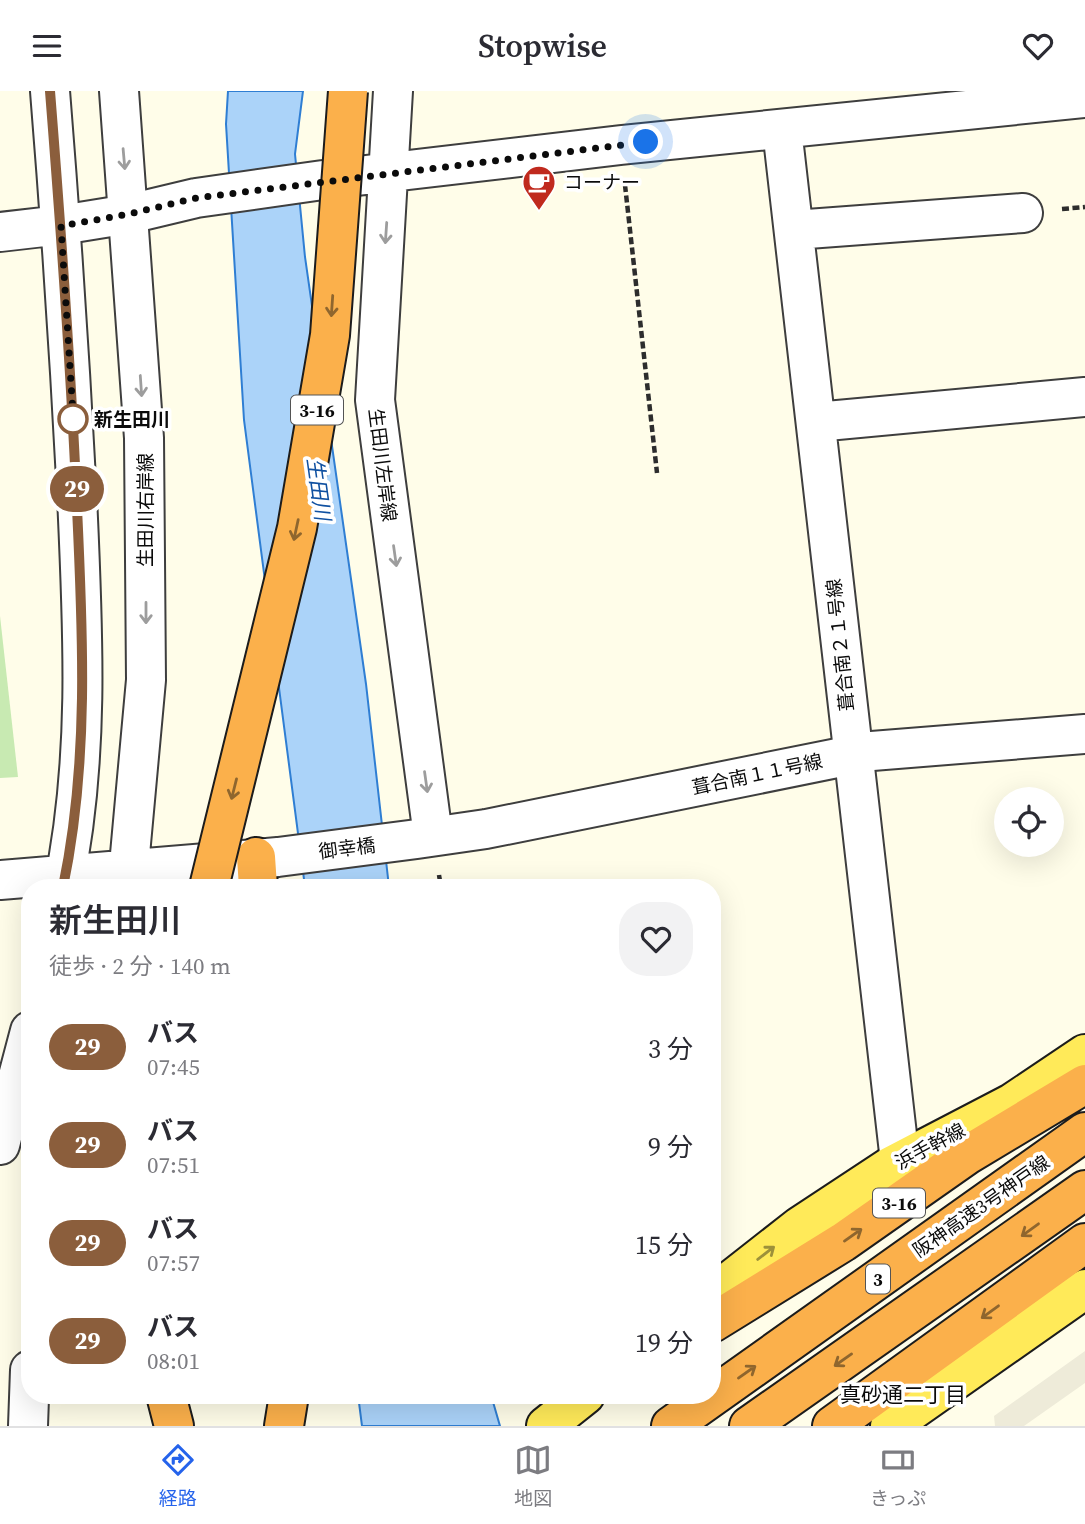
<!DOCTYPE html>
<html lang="ja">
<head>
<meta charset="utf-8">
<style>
	:root { --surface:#fff; --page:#f2f2f3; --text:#2b2b33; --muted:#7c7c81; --line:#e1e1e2; --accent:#2563eb }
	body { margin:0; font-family:"Source Serif 4","Noto Sans JP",serif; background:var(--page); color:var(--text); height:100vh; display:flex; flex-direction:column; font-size:26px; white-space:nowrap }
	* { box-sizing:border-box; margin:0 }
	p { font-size:23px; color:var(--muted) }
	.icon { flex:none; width:38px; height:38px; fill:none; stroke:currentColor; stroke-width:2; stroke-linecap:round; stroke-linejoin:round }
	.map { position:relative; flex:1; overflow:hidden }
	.drawer { position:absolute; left:21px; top:788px; width:700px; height:525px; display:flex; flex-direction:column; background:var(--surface); border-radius:28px; box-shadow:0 7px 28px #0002 }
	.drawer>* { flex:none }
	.badge { padding:0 14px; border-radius:23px; font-size:24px; line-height:46px }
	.fabs { position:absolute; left:994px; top:696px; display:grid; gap:14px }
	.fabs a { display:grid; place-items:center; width:70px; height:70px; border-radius:50%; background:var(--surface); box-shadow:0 7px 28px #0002; font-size:35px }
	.you { position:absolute; width:35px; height:35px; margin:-18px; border:5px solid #fff; border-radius:50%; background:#1a73e8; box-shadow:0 0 0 10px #1a73e833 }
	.map>.badge { position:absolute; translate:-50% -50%; box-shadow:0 0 0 4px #fff }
	.round { display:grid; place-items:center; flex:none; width:74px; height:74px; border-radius:28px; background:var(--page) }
	.headline { display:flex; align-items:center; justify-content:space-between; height:119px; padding:0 28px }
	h1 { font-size:33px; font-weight:600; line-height:52px }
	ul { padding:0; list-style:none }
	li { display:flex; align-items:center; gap:21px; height:98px; padding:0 28px }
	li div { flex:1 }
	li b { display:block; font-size:26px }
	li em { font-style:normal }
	li .badge { min-width:77px; font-weight:700; text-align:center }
	header { display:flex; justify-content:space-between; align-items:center; height:91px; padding:0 28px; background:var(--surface); font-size:32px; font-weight:600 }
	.tab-bar { display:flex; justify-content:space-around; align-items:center; height:98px; border-top:2px solid var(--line); background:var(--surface); font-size:19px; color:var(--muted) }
	.tab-bar a { display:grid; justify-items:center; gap:4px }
	.tab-bar .on { color:var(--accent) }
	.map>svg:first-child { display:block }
</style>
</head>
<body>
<header><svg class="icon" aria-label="menu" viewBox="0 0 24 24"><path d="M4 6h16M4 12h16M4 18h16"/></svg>Stopwise<svg class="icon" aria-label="heart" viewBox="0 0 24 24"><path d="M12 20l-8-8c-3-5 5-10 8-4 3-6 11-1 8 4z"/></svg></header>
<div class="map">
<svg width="1085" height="1335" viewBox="0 0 1085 1335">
	<rect width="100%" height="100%" fill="#fffde9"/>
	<!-- green -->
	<path fill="#c8eab2" d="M0,525L18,686L0,687Z"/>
	<!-- plaza -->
	<path fill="#eeebd9" d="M1085,1260V1292L1024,1335H995L994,1325Z"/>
	<!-- water -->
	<path fill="#abd3f9" stroke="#2f7ed3" stroke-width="2" d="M228,0H303L295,63L305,166L366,593L389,796H305L244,329L226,33Z
		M358,1304H491L500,1335H362Z"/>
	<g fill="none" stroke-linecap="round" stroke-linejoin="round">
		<defs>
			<path id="minor" d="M393,0L375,309L433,745
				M782,38L900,1070
				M61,134L129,123L196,107L323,89L621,54L1085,7
				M794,139L1023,122
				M816,331L1085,306"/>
			<path id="tertiary" d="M50,0C61,135 70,271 77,406C83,536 90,669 63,796
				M119,0L144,347L146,589L127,796
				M0,141L61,134
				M0,789L278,766L417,748L486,738L872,660L1085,643
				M0,1054L30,940
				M28,1335L30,1279"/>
			<path id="primary" d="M712,1204L800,1135L891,1075L1012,1012L1085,963
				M546,1335L585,1304
				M890,1335L1085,1198"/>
			<path id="motorway" d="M256,766L258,796
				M712,1232L843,1151L967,1064L1085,993
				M166,1304L174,1335
				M284,1335L289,1304
				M671,1335L1085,1041
				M749,1335L1085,1099
				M832,1335L1085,1152"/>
		</defs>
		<!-- minor casing -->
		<use href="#minor" stroke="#3e3e3e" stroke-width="42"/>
		<!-- tertiary casing -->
		<use href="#tertiary" stroke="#3e3e3e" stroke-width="42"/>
		<!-- primary casing -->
		<use href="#primary" stroke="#1c1c1c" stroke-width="42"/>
		<!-- motorway casing -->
		<use href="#motorway" stroke="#1c1c1c" stroke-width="42"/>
		<!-- path -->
		<path stroke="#2d2d2d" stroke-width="4.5" stroke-dasharray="7 3.5" stroke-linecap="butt" d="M625,94L657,382
			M1062,118L1085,116
			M439,784L441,796"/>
		<!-- minor -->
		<use href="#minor" stroke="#fff" stroke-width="38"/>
		<!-- tertiary -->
		<use href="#tertiary" stroke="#fff" stroke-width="38"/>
		<!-- primary -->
		<use href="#primary" stroke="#ffea59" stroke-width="38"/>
		<!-- motorway -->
		<use href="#motorway" stroke="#fbb04b" stroke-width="38"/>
		<defs>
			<path id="motorway-bridge" d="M209,796L297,437L330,244L348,0"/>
		</defs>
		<!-- motorway-bridge casing -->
		<use href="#motorway-bridge" stroke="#1c1c1c" stroke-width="42" stroke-linecap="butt"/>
		<!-- motorway-bridge -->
		<use href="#motorway-bridge" stroke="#fbb04b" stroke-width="38"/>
	</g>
	<!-- one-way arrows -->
	<defs><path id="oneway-shaft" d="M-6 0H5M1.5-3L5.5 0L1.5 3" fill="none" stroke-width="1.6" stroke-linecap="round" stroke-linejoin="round" transform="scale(1.75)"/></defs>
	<g stroke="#9d9d9d">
		<use href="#oneway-shaft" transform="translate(124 68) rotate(85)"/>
		<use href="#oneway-shaft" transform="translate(386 142) rotate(94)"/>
		<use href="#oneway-shaft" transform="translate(141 295) rotate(86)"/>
		<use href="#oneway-shaft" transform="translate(395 465) rotate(82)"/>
		<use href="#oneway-shaft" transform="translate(146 522) rotate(90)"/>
		<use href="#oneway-shaft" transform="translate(426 691) rotate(82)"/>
	</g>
	<g stroke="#8f662e">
		<use href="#oneway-shaft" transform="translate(332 215) rotate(94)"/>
		<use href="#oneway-shaft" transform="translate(296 439) rotate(102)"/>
		<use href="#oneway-shaft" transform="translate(234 698) rotate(104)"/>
		<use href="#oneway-shaft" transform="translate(1030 1139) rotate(144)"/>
		<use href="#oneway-shaft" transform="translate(853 1144) rotate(-35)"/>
		<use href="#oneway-shaft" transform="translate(990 1221) rotate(144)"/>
		<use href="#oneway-shaft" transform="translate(843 1269) rotate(145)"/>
		<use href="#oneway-shaft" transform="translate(747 1281) rotate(-35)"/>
	</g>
	<use stroke="#9d913a" href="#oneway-shaft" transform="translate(766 1162) rotate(-38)"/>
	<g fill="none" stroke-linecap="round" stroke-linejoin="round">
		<defs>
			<path id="line" d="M50,0C61,139 71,278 77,417C83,543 89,672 63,796"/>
		</defs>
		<!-- line casing -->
		<use href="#line" stroke="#fff" stroke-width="16"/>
		<!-- line -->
		<use href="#line" stroke="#8b5e3c" stroke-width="10"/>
		<!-- walk -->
		<path stroke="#0b0b0b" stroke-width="7" stroke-dasharray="0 12.6" d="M73,328L74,339L61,135L129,123L196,107L646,51"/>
	</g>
	<!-- icons -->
	<defs>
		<symbol id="cafe-pin" viewBox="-11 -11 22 30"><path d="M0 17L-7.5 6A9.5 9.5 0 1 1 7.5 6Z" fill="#c02a1e" stroke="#fff"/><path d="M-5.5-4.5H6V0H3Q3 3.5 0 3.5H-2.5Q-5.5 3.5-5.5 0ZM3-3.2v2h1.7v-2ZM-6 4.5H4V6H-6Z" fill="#fff"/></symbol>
	</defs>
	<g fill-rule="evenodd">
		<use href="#cafe-pin" x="520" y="72" width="38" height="52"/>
	</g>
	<!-- markers -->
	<circle fill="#fff" stroke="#8b5e3c" stroke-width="3.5" cx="73" cy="328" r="14"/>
	<g text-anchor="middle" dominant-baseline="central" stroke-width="7" stroke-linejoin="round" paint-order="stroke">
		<!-- shield labels -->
		<g fill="#fff" stroke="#545454" stroke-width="2">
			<rect x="291" y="304.5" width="52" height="29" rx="5"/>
			<rect x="873" y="1097.5" width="52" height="29" rx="5"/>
			<rect x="866" y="1173.5" width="24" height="29" rx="5"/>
		</g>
		<g font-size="18" font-weight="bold" fill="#0b0b0b">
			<text x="317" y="319">3-16</text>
			<text x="899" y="1112">3-16</text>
			<text x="878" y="1188">3</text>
		</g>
		<!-- poi labels -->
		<g font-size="19" fill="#0b0b0b" stroke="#fff" text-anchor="start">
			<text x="564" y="91">コーナー</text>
		</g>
		<!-- stop labels -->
		<g font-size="19" font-weight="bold" fill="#0b0b0b" stroke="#fff" text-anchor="start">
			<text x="94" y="328">新生田川</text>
		</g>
		<!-- street labels -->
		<g font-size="19" fill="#0b0b0b" stroke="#fff">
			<text transform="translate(383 374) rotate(83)">生田川左岸線</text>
			<text transform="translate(145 419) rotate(-90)">生田川右岸線</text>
			<text transform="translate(840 554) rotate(-96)">葺合南２１号線</text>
			<text transform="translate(757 683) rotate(-12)">葺合南１１号線</text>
			<text transform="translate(347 757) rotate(-7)">御幸橋</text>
			<text transform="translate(930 1055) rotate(-28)">浜手幹線</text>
			<text transform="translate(981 1115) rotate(-35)">阪神高速3号神戸線</text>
		</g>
		<!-- water labels -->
		<g font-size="21" font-style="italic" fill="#1051a1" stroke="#fff">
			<text transform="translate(319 398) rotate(82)">生田川</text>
		</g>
		<!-- neighbourhood labels -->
		<g font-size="21" fill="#0b0b0b" stroke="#fff">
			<text x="903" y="1303">真砂通二丁目</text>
		</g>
	</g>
</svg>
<div class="fabs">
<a><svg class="icon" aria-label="locate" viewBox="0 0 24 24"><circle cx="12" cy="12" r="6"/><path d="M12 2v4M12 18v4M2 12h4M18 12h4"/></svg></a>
</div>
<div class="you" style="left:646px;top:51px"></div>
<b class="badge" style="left:77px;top:398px;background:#8b5e3c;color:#fff">29</b>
<section class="drawer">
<div class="headline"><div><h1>新生田川</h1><p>徒歩 · 2 分 · 140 m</p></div><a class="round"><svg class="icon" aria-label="heart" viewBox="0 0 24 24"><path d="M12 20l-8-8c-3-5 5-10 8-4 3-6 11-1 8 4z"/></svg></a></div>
<ul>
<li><span class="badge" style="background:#8b5e3c;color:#fff">29</span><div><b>バス</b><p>07:45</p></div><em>3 分</em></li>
<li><span class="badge" style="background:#8b5e3c;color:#fff">29</span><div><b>バス</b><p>07:51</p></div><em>9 分</em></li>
<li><span class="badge" style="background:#8b5e3c;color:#fff">29</span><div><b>バス</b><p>07:57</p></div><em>15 分</em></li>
<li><span class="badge" style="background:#8b5e3c;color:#fff">29</span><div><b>バス</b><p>08:01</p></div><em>19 分</em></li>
</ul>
</section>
</div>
<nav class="tab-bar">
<a class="on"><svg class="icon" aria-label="directions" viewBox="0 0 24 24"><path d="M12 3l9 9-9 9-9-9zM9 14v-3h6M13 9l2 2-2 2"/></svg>経路</a>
<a><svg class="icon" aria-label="map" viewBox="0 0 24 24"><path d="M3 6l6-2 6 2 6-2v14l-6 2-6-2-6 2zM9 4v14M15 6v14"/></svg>地図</a>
<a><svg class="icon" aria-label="tickets" viewBox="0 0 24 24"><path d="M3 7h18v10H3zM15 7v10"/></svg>きっぷ</a>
</nav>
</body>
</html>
